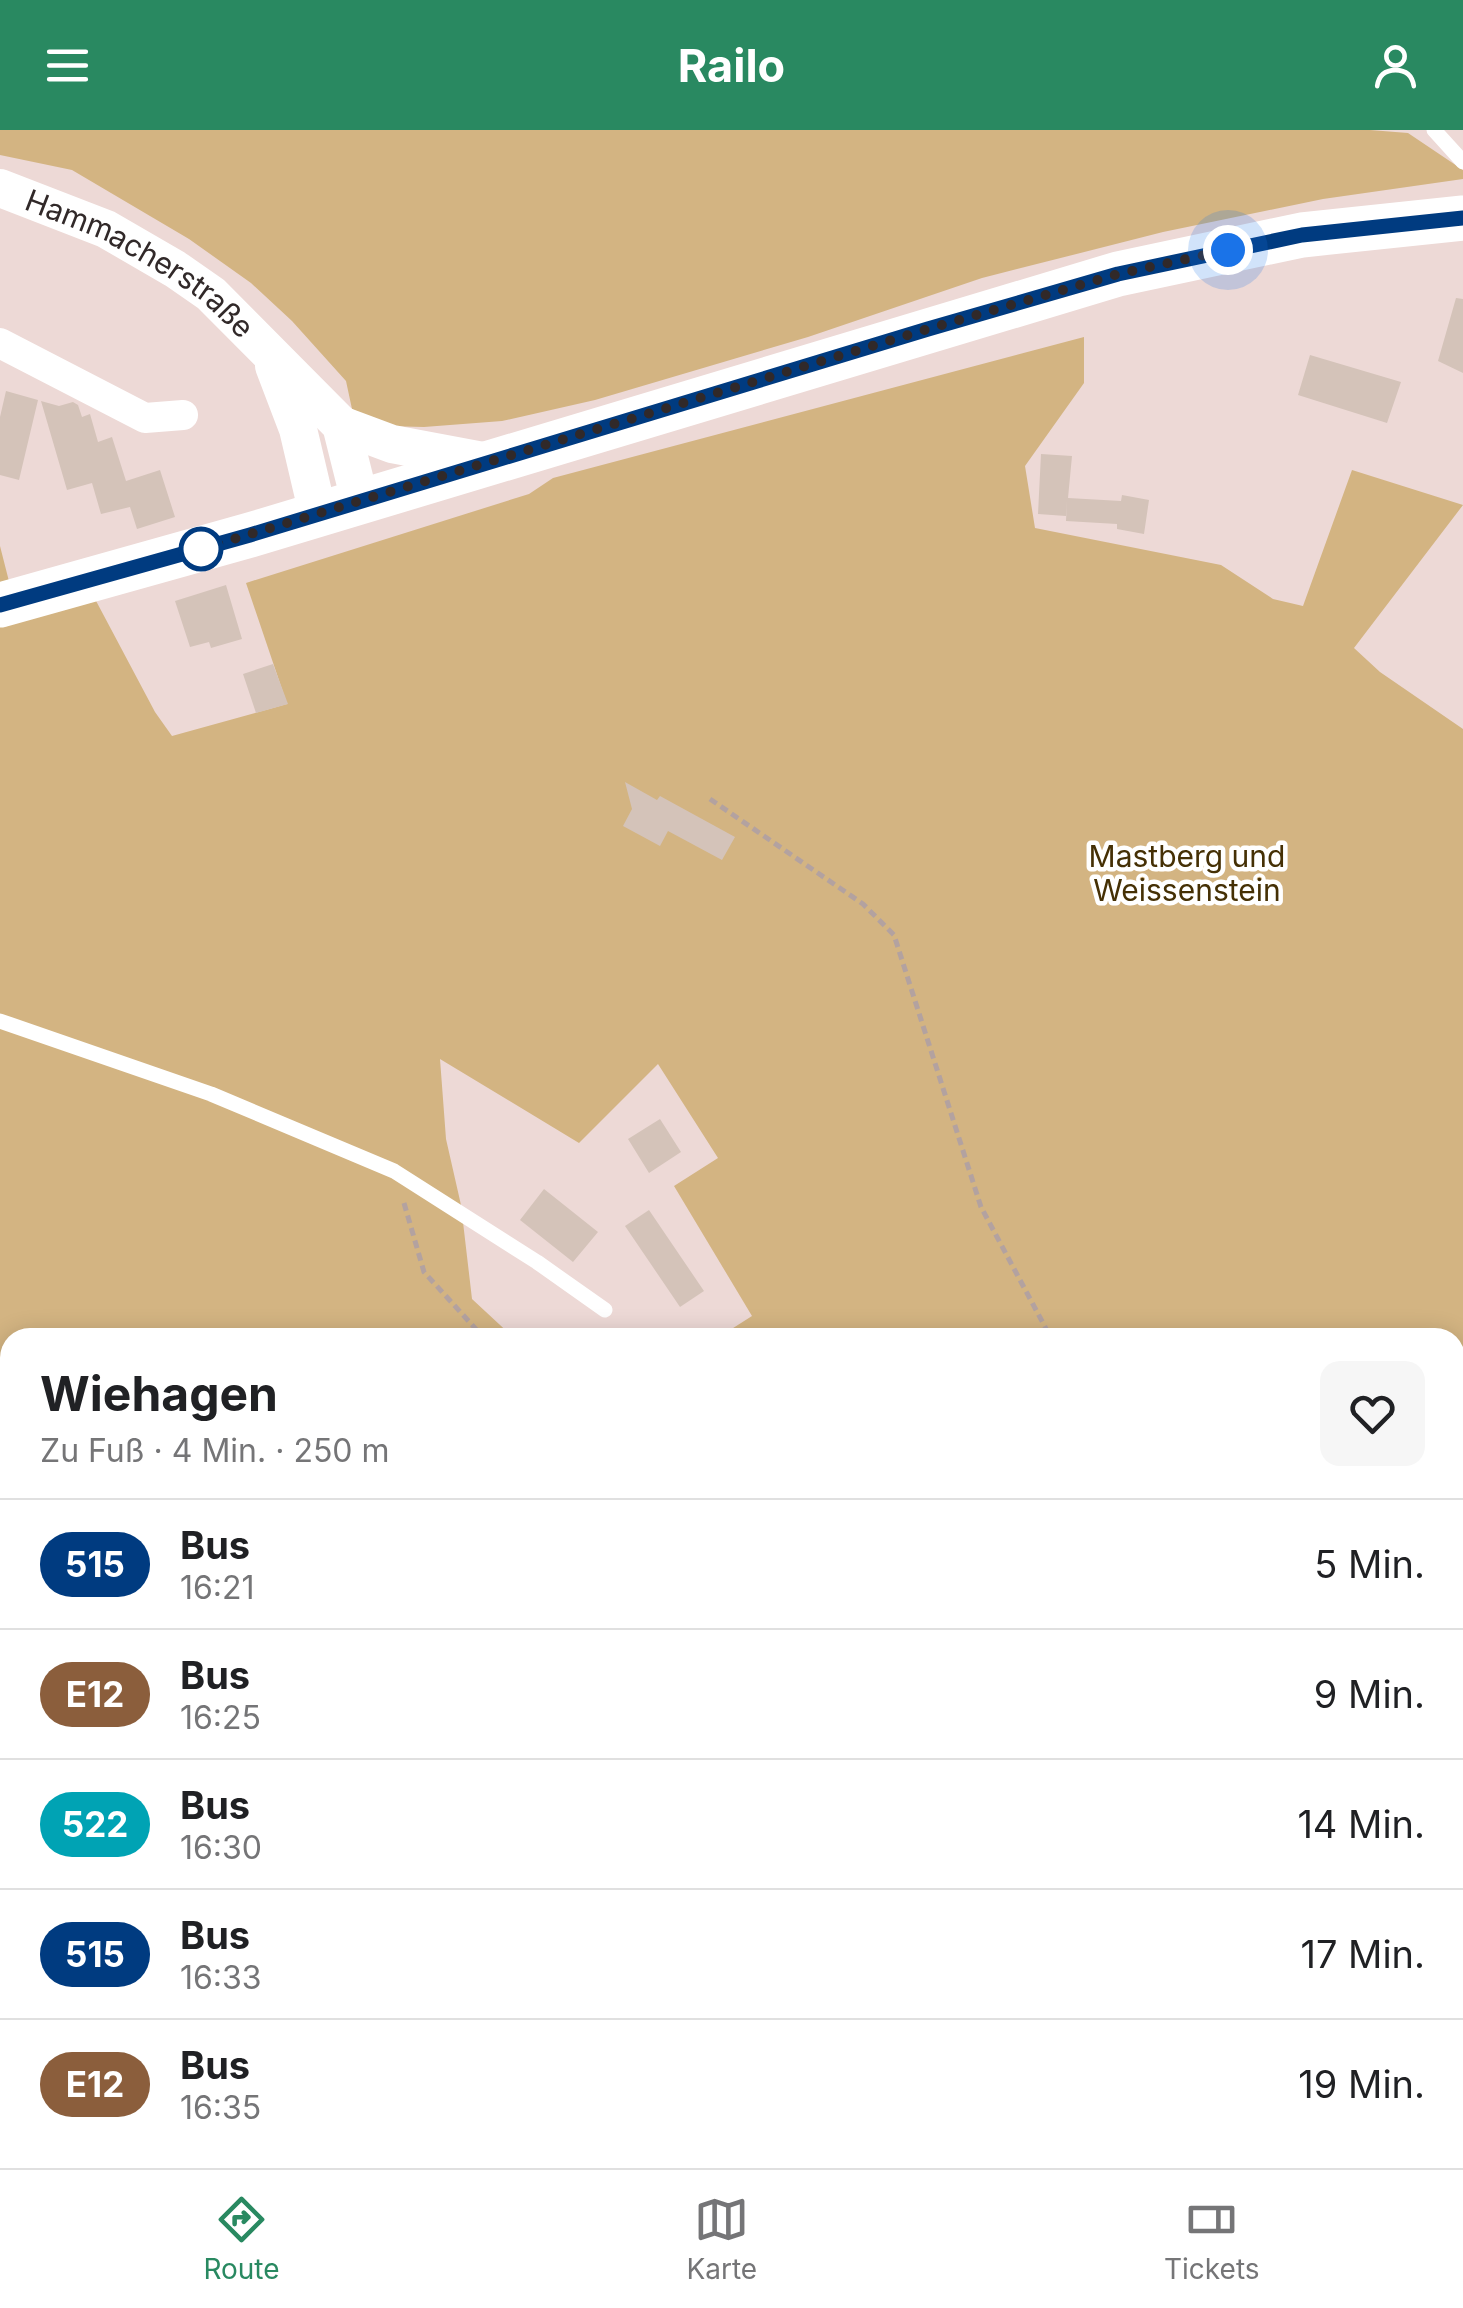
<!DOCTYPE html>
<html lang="de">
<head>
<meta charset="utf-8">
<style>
	:root { --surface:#fff; --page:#f6f6f6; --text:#202124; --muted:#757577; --line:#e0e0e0; --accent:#298961 }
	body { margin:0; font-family:Inter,sans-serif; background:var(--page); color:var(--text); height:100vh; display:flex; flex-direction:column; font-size:38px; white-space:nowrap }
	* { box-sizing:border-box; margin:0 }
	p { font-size:32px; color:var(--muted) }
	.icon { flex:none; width:55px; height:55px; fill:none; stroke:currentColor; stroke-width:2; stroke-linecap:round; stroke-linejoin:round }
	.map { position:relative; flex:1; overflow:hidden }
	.drawer { position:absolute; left:0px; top:1198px; width:1465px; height:842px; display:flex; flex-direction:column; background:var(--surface); border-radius:30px 30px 0 0; box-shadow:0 5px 25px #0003 }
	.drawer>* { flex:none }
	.badge { padding:0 20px; border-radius:32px; font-size:35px; line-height:65px }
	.you { position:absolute; width:50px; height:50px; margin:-25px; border:8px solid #fff; border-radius:50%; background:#1a73e8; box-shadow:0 0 0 15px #1a73e833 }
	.map>.badge { position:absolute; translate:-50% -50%; box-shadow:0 0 0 5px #fff }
	.round { display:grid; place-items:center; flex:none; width:105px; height:105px; border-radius:20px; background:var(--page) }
	.summary { display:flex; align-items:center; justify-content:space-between; height:170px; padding:0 40px }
	h1 { font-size:48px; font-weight:700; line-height:75px }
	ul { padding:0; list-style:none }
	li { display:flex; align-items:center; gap:30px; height:130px; padding:0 40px; border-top:2px solid var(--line) }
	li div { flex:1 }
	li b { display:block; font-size:38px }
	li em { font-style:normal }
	li .badge { min-width:110px; font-weight:700; text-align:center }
	header { display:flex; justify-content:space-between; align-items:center; height:130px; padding:0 40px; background:var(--accent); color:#fff; font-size:45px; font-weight:700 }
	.tab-bar { display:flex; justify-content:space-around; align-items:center; height:140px; border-top:2px solid var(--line); background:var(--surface); font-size:28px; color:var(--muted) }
	.tab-bar a { display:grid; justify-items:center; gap:5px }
	.tab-bar .on { color:var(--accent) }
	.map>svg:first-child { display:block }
</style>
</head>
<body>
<header><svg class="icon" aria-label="menu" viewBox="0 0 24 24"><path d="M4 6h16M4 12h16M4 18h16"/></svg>Railo<svg class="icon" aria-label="person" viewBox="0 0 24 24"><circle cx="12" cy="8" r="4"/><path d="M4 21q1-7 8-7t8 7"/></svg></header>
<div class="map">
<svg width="1463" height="2038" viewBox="0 0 1463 2038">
	<rect width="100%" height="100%" fill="#edd9d6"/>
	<!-- green -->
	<path fill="#d3b482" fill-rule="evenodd" d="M0,0H1370L1408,3L1463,40V49L1323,69L1163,102L982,148L808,207L595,270L502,291L424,297L385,296L352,279L346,251L292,191L251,153L189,109L72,40L0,25Z
		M1084,207V253L1025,336L1035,398L1221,435L1273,469L1303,476L1352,340L1463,375L1354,518L1380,542L1463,599V2038H0V416L14,471L86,452L155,582L172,606L287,574L246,453L529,364L553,348ZM440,929L579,1013L658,934L718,1028L674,1056L752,1186L719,1207L1455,1208V2030H10V1208L513,1207L472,1169L461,1075L446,1009Z"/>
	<!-- building -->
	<path fill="#d4c3b9" d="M1456,168L1463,169V243L1438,231Z
		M1310,225L1401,252L1387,293L1298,265Z
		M6,261L38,270L19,350L0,345V287Z
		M41,271L59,276L73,272L78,275L82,287L90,284L98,312L112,307L126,351L160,340L175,387L137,399L130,377L101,384L92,353L67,360Z
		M1041,324L1072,326L1068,368L1121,371L1122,365L1149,370L1144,404L1117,399V394L1066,391L1067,370L1066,386L1038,384Z
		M226,455L242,509L211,518L209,512L190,517L175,471Z
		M273,534L288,574L256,583L243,544Z
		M625,652L657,670L660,666L735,707L722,730L668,701L660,716L623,696L632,679Z
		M660,989L681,1022L649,1043L628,1009Z
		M544,1059L598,1102L573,1132L520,1090Z
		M649,1080L704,1161L680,1177L625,1096Z"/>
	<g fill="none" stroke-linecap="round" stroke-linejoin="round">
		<!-- path -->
		<path stroke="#b3a2a0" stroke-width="5" stroke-dasharray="8 5" stroke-linecap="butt" d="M710,669L863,774L894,805L981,1077L1051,1208
			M404,1073L424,1142L484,1208
			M1455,1715H1463
			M0,1914L6,1929L0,1978
			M1135,2038L1138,2030"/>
		<!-- service -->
		<path stroke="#fff" stroke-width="15" d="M1434,0L1463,32
			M0,891L211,964L394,1041L537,1132L605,1180"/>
		<!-- minor -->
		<path stroke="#fff" stroke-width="30" d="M0,213L145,288L183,285"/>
		<!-- tertiary -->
		<g stroke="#fff" stroke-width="38">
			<path id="s1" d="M0,58L106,99L175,139L211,164L341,295L360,371"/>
			<path d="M274,236L298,299L318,384"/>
			<path d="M341,295L392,314L488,332"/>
		</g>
		<!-- primary -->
		<path stroke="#fff" stroke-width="45" d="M0,475L250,405L1118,144L1302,105L1463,88"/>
	</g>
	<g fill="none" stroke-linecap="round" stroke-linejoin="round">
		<defs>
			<path id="line" d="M0,475L250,405L928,199L1118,144L1302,105L1463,88"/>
		</defs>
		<!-- line casing -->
		<use href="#line" stroke="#fff" stroke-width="22"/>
		<!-- line -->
		<use href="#line" stroke="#003b80" stroke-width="15"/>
		<!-- walk -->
		<path stroke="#312929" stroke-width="10" stroke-dasharray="0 18" d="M201,419L928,199L1118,144L1228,120"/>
	</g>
	<!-- markers -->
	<circle fill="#fff" stroke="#003b80" stroke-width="5" cx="201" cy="419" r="20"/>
	<g text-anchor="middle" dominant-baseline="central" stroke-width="9" stroke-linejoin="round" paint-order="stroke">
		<!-- street labels -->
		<g font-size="30" fill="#312929" stroke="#fff">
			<text stroke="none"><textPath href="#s1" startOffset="160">Hammacherstraße</textPath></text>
		</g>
		<!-- park labels -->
		<g font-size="30" fill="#453005" stroke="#fff">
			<text x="1187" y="726">Mastberg und<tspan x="1187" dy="34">Weissenstein</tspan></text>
		</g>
	</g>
</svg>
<div class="you" style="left:1228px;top:120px"></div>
<section class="drawer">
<div class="summary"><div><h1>Wiehagen</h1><p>Zu Fuß · 4 Min. · 250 m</p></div><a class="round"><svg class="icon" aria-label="heart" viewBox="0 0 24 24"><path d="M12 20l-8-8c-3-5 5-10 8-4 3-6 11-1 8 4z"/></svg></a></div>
<ul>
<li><span class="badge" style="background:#003b80;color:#fff">515</span><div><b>Bus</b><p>16:21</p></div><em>5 Min.</em></li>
<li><span class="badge" style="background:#8b5e3c;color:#fff">E12</span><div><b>Bus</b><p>16:25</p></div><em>9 Min.</em></li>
<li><span class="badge" style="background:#00a3b4;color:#fff">522</span><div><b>Bus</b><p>16:30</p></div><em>14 Min.</em></li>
<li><span class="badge" style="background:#003b80;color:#fff">515</span><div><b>Bus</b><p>16:33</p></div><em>17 Min.</em></li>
<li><span class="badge" style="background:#8b5e3c;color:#fff">E12</span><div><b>Bus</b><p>16:35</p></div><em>19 Min.</em></li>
</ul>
</section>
</div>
<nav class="tab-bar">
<a class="on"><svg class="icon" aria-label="directions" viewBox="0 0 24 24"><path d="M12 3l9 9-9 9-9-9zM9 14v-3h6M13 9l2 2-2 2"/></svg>Route</a>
<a><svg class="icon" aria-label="map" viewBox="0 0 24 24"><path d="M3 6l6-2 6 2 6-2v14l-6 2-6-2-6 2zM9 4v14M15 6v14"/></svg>Karte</a>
<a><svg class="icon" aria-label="tickets" viewBox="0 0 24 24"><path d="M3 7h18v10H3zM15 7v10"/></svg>Tickets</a>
</nav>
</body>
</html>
